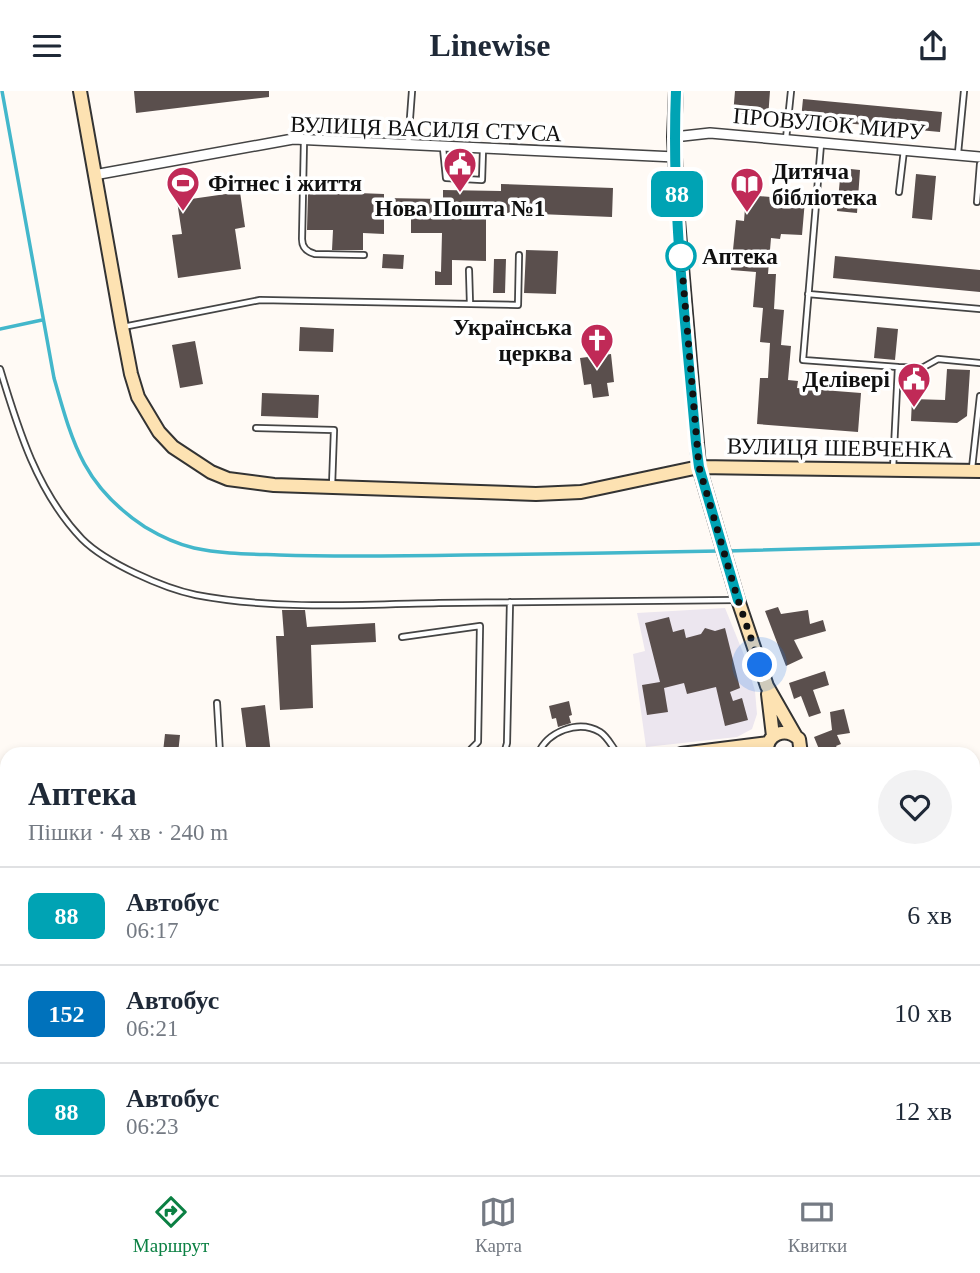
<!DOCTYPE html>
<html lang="uk">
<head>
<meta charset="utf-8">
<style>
	:root { --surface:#fff; --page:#f2f2f3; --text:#1f2937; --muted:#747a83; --line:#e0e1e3; --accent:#0b8043 }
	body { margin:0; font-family:"Times New Roman",serif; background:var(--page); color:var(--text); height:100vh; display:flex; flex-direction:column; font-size:26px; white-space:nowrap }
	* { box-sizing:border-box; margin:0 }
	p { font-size:23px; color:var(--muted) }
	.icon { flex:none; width:38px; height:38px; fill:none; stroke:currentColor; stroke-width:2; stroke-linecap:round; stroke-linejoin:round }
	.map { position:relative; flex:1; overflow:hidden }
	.panel { position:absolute; left:0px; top:656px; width:980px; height:429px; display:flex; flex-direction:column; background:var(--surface); border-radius:21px 21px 0 0; box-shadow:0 4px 10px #0003 }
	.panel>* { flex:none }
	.badge { padding:0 14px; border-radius:10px; font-size:24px; line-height:46px }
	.you { position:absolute; width:35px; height:35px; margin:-18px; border:5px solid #fff; border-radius:50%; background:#1a73e8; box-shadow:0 0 0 10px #1a73e833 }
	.map>.badge { position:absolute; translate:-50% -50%; box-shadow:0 0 0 4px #fff }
	.round { display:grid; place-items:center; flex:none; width:74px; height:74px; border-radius:37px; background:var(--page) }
	.overview { display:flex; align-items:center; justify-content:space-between; height:119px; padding:0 28px }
	h1 { font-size:33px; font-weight:700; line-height:52px }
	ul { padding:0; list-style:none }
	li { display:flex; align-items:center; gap:21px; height:98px; padding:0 28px; border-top:2px solid var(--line) }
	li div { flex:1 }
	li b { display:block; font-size:26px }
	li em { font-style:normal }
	li .badge { min-width:77px; font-weight:700; text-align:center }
	header { display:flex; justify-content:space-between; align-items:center; height:91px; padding:0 28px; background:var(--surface); font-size:32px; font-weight:700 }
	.tab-bar { display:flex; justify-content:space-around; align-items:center; height:98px; border-top:2px solid var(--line); background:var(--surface); font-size:19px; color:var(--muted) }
	.tab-bar a { display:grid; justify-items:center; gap:4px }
	.tab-bar .current { color:var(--accent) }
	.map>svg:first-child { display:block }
</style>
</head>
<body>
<header><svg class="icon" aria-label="menu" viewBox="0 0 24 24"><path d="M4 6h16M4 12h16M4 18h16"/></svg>Linewise<svg class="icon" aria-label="share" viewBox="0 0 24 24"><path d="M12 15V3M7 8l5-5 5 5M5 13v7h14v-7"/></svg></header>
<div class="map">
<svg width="980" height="1084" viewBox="0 0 980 1084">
	<rect width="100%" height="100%" fill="#fffaf5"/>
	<!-- industrial -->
	<path fill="#ece6ef" d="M725,517L744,564L755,600L757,623L752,638L737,646L646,656L633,563L645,560L637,522Z"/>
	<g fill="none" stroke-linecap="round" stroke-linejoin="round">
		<!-- stream -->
		<path stroke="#43b7cb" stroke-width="3.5" d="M2,0L54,287C73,354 84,396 145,436C160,445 177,453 194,457C221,463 251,463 279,464C341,466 403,465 465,464C549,463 635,462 719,460
			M0,238L42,229
			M727,460L980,453"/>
	</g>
	<!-- building -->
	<path fill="#5a4f4d" d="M134,0H269V6L136,22Z
		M735,0H770L768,27L733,24Z
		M803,8L942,21L940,41L801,28Z
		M841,77L860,79L857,122L837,120Z
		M916,83L936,85L932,129L912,127Z
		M344,92H358V102L384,103V107L443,108V99L501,100V93L613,97L612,126L486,121V170L452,169V194H435V180L441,181L442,142H411V126H384V143L363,142V159H332L333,139H307L308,103H344Z
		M240,101L245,136L235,138L241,178L178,187L172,144L182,143L177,110Z
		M746,104L805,109L802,144L781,143L780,148L771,147L768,183H776L774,218L784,219L781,254L791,255L788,289L798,290L797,297L861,302L858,341L757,333L760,287H768L770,252L760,251L763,217L753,216L756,181L731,179L736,129L744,130Z
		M526,159L558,160L556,203L524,202Z
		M383,163L404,164L403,178L382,177Z
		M835,165L980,179V201L833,187Z
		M494,168H506L505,202H493Z
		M300,236L334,238L333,261L299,260Z
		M877,236L898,238L895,269L874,267Z
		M195,250L203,293L180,297L172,254Z
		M600,257L603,264L611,263L614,291L607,292L609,305L593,307L591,293L584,294L580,267L588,266L591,258Z
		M947,278L970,279L967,325L957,332L911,330L912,308L945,309Z
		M262,302L319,304L318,327L261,325Z
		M778,516L781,523L808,519L810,533L823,529L826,540L794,549L803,567L786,575L765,520Z
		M282,519H305L307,536L375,532L376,551L311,554L313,617L280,619L276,545H284Z
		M669,526L673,541L684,538L686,547L701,543L705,537L715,540L725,537L740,597L730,601L733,610L742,607L748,629L725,635L716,596L687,603L684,592L664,597L668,621L647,624L642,594L660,591L645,532Z
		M825,580L829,594L813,599L821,622L809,626L801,605L794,608L789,592Z
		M569,610L572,624L569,625L571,632L558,636L556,627L552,628L549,615Z
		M265,614L271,663H247L241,617Z
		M844,618L850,642L837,644L841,653L836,655L841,663H821L814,646L832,639L830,621Z
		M165,643L180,644L178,663L163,661Z"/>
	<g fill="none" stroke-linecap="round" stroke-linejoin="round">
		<defs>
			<path id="lane" d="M786,48L791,0
				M304,49L302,148C302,157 307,161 315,163L364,164
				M821,53L803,269L898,276
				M408,54L412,0
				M443,57L446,87L482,89L483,58
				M958,62L964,0
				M899,101L904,59
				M977,111L980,73
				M469,179L470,213
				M808,203L980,218
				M123,236L260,209L518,214L519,164
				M0,278C18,338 37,401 82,448C106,472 163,497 196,504C275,519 359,514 439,512C539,511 638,510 737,509
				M256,337L334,339L332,395
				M972,377L980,305
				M893,378L898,276L922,277L938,268L980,272
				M402,546L480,535L478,651L471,658L472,663
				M217,612L220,663
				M504,663L507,652L510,511
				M538,663C547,641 578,628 600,641C608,646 612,656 618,663
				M973,1043L980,1042"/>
			<path id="street" d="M674,46L710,42L980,66
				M94,84L293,48L675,66
				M973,705L980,703
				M973,941L980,963
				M307,1078L308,1084"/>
			<path id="secondary" d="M80,0L122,236L131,283L138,306L159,341L173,356L211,381L228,388L274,394L536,403L581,401L699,376L980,380
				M676,0L674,46L678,129L699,376L738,509L767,595L795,644
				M768,603L773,645
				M681,663L768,652
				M767,663C765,643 785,635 799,648L801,663
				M0,836L7,834"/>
		</defs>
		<!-- lane casing -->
		<use href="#lane" stroke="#444" stroke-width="8"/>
		<!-- street casing -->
		<use href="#street" stroke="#444" stroke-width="12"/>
		<!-- secondary casing -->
		<use href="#secondary" stroke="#333" stroke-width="16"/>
		<!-- lane -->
		<use href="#lane" stroke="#fff" stroke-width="4.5"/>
		<!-- street -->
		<use href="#street" stroke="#fff" stroke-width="9"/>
		<!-- secondary -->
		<use href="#secondary" stroke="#fde2b2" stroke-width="12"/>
	</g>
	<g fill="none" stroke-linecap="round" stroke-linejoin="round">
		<defs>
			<path id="line" d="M676,0C671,117 686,235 696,352L699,376L738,509"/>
		</defs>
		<!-- line casing -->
		<use href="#line" stroke="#fff" stroke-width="16"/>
		<!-- line -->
		<use href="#line" stroke="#00a3b4" stroke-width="10"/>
		<!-- walk -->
		<path stroke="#111" stroke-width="7" stroke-dasharray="0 12.6" d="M681,165L699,376L738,509L760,574"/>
	</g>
	<!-- icons -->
	<defs>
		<symbol id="civic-pin" viewBox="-11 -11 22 30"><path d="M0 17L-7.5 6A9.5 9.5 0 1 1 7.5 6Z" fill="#c02a57" stroke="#fff"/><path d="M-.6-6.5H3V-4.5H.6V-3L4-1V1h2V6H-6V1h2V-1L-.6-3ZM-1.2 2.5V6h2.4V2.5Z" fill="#fff"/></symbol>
		<symbol id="stadium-pin" viewBox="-11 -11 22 30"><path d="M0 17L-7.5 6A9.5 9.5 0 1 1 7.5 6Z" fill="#c02a57" stroke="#fff"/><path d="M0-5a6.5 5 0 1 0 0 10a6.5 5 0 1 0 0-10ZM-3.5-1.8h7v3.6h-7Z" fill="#fff"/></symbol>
		<symbol id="library-pin" viewBox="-11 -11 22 30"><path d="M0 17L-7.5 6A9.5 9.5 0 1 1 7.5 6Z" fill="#c02a57" stroke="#fff"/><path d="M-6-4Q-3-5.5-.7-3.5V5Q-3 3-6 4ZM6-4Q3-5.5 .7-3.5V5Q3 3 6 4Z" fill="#fff"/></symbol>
		<symbol id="church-pin" viewBox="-11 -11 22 30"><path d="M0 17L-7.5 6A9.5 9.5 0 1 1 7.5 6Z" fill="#c02a57" stroke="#fff"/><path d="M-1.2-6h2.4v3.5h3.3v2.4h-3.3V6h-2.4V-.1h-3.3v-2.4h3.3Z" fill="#fff"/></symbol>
	</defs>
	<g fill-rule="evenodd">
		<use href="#civic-pin" x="441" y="54" width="38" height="52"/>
		<use href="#stadium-pin" x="164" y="73" width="38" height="52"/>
		<use href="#library-pin" x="728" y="74" width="38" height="52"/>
		<use href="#church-pin" x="578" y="230" width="38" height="52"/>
		<use href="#civic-pin" x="895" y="269" width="38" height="52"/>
	</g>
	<!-- markers -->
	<circle fill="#fff" stroke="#00a3b4" stroke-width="3.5" cx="681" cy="165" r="14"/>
	<g text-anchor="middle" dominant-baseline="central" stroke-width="7" stroke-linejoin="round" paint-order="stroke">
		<!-- street labels -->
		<g font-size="23" fill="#111" stroke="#fff">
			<text transform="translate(829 33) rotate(5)">ПРОВУЛОК МИРУ</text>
			<text transform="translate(426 38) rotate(2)">ВУЛИЦЯ ВАСИЛЯ СТУСА</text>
			<text transform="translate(840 357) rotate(1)">ВУЛИЦЯ ШЕВЧЕНКА</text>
		</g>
		<!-- poi labels -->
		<g font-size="23" font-weight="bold" fill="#111" stroke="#fff" text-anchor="start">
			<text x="772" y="80">Дитяча<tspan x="772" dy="26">бібліотека</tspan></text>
			<text x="208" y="92">Фітнес і життя</text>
			<text x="460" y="117" text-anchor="middle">Нова Пошта №1</text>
			<text x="572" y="236" text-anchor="end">Українська<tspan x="572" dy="26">церква</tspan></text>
			<text x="890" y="288" text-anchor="end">Делівері</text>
		</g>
		<!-- stop labels -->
		<g font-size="23" font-weight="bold" fill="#111" stroke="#fff" text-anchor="start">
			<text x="702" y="165">Аптека</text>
		</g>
	</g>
</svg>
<div class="you" style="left:760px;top:574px"></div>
<b class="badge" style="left:677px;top:103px;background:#00a3b4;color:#fff">88</b>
<section class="panel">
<div class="overview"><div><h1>Аптека</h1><p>Пішки · 4 хв · 240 m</p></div><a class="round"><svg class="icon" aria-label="heart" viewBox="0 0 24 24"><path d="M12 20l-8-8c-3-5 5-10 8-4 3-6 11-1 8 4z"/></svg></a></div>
<ul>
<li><span class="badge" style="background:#00a3b4;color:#fff">88</span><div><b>Автобус</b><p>06:17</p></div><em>6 хв</em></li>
<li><span class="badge" style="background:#0072bc;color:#fff">152</span><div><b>Автобус</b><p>06:21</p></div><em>10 хв</em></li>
<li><span class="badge" style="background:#00a3b4;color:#fff">88</span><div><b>Автобус</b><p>06:23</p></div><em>12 хв</em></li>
</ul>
</section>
</div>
<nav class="tab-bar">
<a class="current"><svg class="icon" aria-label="directions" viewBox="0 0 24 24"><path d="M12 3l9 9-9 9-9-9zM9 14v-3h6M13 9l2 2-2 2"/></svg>Маршрут</a>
<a><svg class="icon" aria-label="map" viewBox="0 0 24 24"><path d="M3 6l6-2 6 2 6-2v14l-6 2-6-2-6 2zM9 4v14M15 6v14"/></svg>Карта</a>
<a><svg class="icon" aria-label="tickets" viewBox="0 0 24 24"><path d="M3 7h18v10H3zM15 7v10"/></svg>Квитки</a>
</nav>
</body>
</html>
